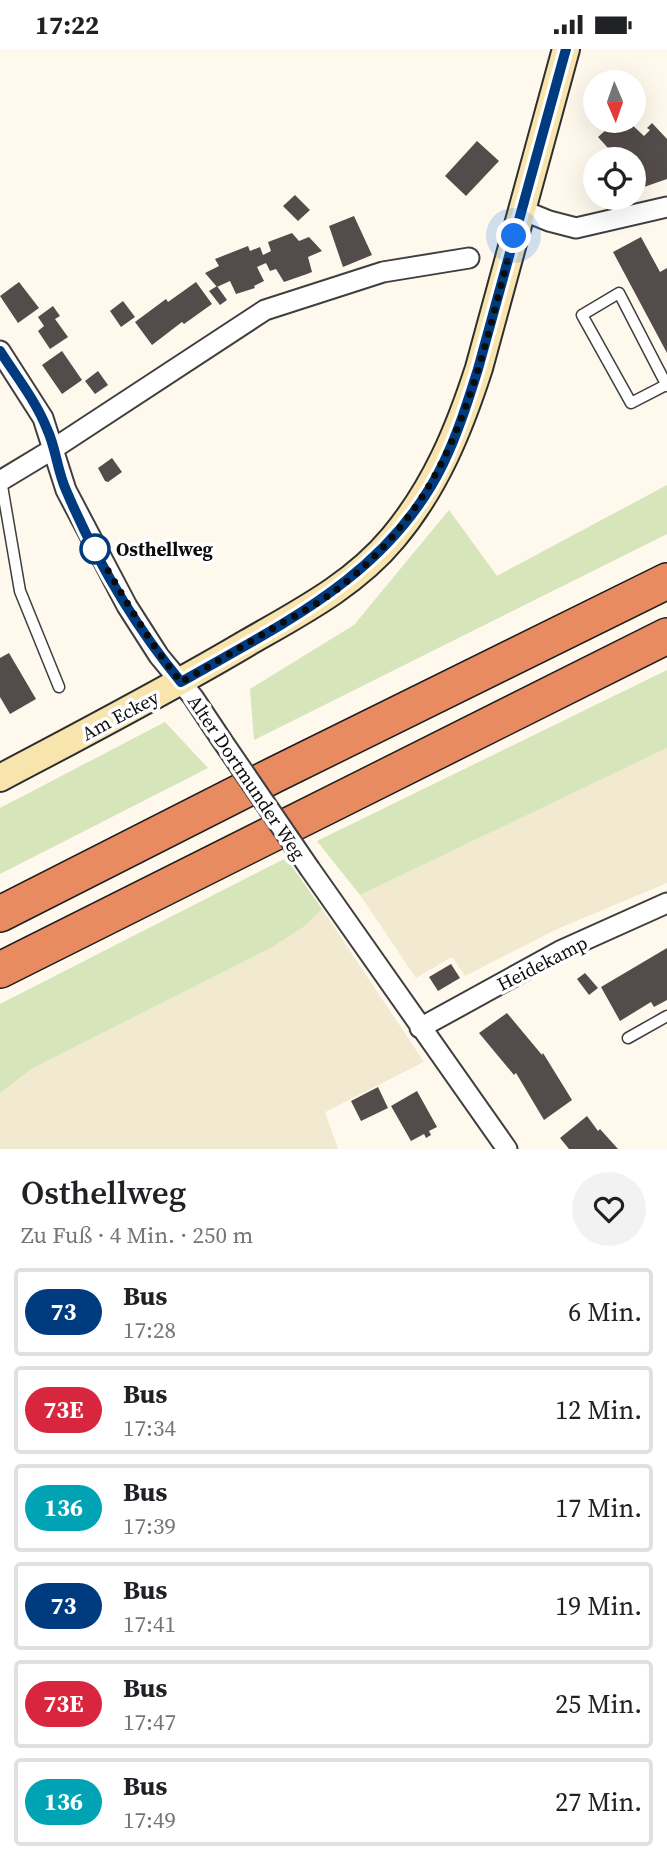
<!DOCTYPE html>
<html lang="de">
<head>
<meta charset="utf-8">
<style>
	:root { --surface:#fff; --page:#f2f2f2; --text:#202124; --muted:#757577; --line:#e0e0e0 }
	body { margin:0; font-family:"Source Serif 4",serif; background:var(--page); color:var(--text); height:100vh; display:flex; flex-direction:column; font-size:26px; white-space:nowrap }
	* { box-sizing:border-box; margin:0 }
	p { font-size:23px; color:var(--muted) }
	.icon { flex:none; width:38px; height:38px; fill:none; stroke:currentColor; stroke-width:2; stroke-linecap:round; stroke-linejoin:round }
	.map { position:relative; height:1100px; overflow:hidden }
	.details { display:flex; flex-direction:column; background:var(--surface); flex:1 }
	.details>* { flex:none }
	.badge { padding:0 14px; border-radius:23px; font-size:24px; line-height:46px }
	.needle { width:46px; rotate:178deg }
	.buttons { position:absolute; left:583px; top:21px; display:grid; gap:14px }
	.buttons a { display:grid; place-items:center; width:63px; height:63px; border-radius:50%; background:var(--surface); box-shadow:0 7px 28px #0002; font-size:35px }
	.you { position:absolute; width:35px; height:35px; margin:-18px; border:5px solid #fff; border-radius:50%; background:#1a73e8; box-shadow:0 0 0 10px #1a73e833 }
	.map>.badge { position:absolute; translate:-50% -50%; box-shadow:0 0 0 4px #fff }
	.round { display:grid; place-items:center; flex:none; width:74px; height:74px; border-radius:37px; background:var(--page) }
	.summary { display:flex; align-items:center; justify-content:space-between; height:119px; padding:0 21px }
	h1 { font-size:33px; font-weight:600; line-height:52px }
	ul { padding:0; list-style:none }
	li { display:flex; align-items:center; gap:21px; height:88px; margin:0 14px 10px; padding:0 7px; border:4px solid var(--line); border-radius:7px }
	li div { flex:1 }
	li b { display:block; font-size:26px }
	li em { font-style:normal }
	li .badge { min-width:77px; font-weight:700; text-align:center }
	.status { display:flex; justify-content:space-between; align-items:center; height:49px; padding:0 35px; background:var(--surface); direction:ltr }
	.status svg { height:19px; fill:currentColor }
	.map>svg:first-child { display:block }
</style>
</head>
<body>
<div class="status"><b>17:22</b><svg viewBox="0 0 49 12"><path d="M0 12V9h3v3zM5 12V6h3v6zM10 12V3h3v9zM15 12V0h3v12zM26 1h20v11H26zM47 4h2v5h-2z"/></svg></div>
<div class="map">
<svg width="667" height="1100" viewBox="0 0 667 1100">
	<rect width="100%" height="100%" fill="#fef8ed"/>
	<!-- farmland -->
	<path fill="#f1ead0" d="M667,699V834L555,881L465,927L452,908L416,929L360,846Z
		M322,860L424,1013L325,1063L338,1100H0V1044L33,1019L271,899L305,877Z"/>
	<!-- green -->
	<path fill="#d6e5ba" d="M667,436V485L254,691L250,640L354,576L449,461L497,527Z
		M667,621V699L360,846L317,792Z
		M165,673L208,719L0,825V759Z
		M286,809L322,860L305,877L271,899L33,1019L0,1044V955Z"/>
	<!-- building -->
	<path fill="#544c4a" d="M616,72H628L644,87L650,81L647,79L652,74L667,90V130L644,138L634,127V110H618L598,88Z
		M477,92L499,112L466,147L445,127Z
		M295,146L310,161L298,172L283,157Z
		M354,167L372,206L343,218L329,177Z
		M292,184L299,192L309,188L322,202L308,208L312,223L307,225L284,233L276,220L270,222L266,214L257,218L264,232L254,237L255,239L236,245L230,232L217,238L205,224L219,217L215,210L248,197L250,202L260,198L263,206L271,202L268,193Z
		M641,188L660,223L667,219V304L613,203Z
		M19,233L39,259L18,274L0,247Z
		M196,233L212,255L184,275L182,273L152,296L135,273L166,250L168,253Z
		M217,237L227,251L220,256L209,242Z
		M123,252L135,268L121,278L110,262Z
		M53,257L60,267L55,270L68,288L50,300L38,282L44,277L38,268Z
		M62,302L82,331L62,345L42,316Z
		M98,322L108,336L95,345L85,332Z
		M112,409L122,423L108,433L105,432L98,419Z
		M9,604L36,650L10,665L0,648V609Z
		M667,899V951L654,958L651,953L620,972L601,938Z
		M451,915L460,929L438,942L429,928Z
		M585,924L598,939L589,946L577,930Z
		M507,964L542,1006L543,1004L572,1051L544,1071L516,1024L514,1026L479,984Z
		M378,1038L388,1059L361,1072L351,1052Z
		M417,1042L437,1078L429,1082L431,1086L426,1089L424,1085L411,1092L391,1057Z
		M587,1067L598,1082L600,1080L618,1100H569L560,1089Z"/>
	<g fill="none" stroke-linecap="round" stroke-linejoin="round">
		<defs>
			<path id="lane" d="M666,336L631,354L582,266L619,244L667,337
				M1,431L20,542L59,638
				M628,989L667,967"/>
			<path id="street" d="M522,161L549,172L576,179L667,158
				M0,302L43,369L66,441L127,557L159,607L193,648L221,690
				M0,432L53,400L265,261L383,223L469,209
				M310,820L507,1100
				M420,979L560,902L667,854"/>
			<path id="secondary" d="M0,729C83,685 166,642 247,594C299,564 354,536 393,489C435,439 459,381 479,319L566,0"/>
			<path id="highway" d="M0,865L276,725L667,532
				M0,921L667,587"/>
		</defs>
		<!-- lane casing -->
		<use href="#lane" stroke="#3f3f3f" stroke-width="13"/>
		<!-- street casing -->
		<use href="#street" stroke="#3f3f3f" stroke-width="23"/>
		<!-- secondary casing -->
		<use href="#secondary" stroke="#2e2e2e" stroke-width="30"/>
		<!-- highway casing -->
		<use href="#highway" stroke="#1d1d1d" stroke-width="38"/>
		<!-- lane -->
		<use href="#lane" stroke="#fff" stroke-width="10"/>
		<!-- street -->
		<use href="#street" stroke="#fff" stroke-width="19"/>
		<!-- secondary -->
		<use href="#secondary" stroke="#f8e5ae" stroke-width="26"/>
		<!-- highway -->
		<use href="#highway" stroke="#e88b61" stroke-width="35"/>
		<defs>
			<path id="street-bridge" d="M221,690L310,820"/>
		</defs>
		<!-- street-bridge casing -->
		<use href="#street-bridge" stroke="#3f3f3f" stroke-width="23" stroke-linecap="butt"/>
		<!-- street-bridge -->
		<use href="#street-bridge" stroke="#fff" stroke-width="19"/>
	</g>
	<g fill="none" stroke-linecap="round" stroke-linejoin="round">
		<defs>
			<path id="line" d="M0,302C16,327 36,352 47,380C56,399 57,421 66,441C95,509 134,576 181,633C282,575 389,526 443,415C458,384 468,352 478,320L566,0"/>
		</defs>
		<!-- line casing -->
		<use href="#line" stroke="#fff" stroke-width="16"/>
		<!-- line -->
		<use href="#line" stroke="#003b80" stroke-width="10"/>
		<!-- walk -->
		<path stroke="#0c0c0c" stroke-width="7" stroke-dasharray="0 12.6" d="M95,500C123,546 147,591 181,633C215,614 248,594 282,574C302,563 323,552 341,537C459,443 477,324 514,187"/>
	</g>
	<!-- markers -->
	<circle fill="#fff" stroke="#003b80" stroke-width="3.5" cx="95" cy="500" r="14"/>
	<g text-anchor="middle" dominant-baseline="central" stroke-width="7" stroke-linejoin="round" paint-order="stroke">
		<!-- stop labels -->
		<g font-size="19" font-weight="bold" fill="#0c0c0c" stroke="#fff" text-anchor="start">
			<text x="116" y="500">Osthellweg</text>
		</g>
		<!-- street labels -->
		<g font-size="19" fill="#0c0c0c" stroke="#fff">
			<text transform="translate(120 666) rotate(-28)">Am Eckey</text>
			<text transform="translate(247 728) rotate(56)">Alter Dortmunder Weg</text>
			<text transform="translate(542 914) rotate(-27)">Heidekamp</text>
		</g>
	</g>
</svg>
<div class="buttons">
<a><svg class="needle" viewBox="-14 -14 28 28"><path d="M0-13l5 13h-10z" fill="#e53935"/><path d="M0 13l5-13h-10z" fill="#757577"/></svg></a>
<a><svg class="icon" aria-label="locate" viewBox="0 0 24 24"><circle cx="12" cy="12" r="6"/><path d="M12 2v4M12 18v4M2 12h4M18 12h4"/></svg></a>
</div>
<div class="you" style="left:514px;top:187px"></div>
</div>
<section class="details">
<div class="summary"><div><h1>Osthellweg</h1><p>Zu Fuß · 4 Min. · 250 m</p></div><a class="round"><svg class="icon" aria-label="heart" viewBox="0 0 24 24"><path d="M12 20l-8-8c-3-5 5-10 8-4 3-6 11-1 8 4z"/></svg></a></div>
<ul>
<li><span class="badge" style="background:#003b80;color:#fff">73</span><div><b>Bus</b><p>17:28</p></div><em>6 Min.</em></li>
<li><span class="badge" style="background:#d7263d;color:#fff">73E</span><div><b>Bus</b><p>17:34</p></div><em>12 Min.</em></li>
<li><span class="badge" style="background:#00a3b4;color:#fff">136</span><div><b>Bus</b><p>17:39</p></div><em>17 Min.</em></li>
<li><span class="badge" style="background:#003b80;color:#fff">73</span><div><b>Bus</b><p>17:41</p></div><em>19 Min.</em></li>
<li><span class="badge" style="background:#d7263d;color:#fff">73E</span><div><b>Bus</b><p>17:47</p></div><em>25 Min.</em></li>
<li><span class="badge" style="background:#00a3b4;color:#fff">136</span><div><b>Bus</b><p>17:49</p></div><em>27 Min.</em></li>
</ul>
</section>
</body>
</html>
